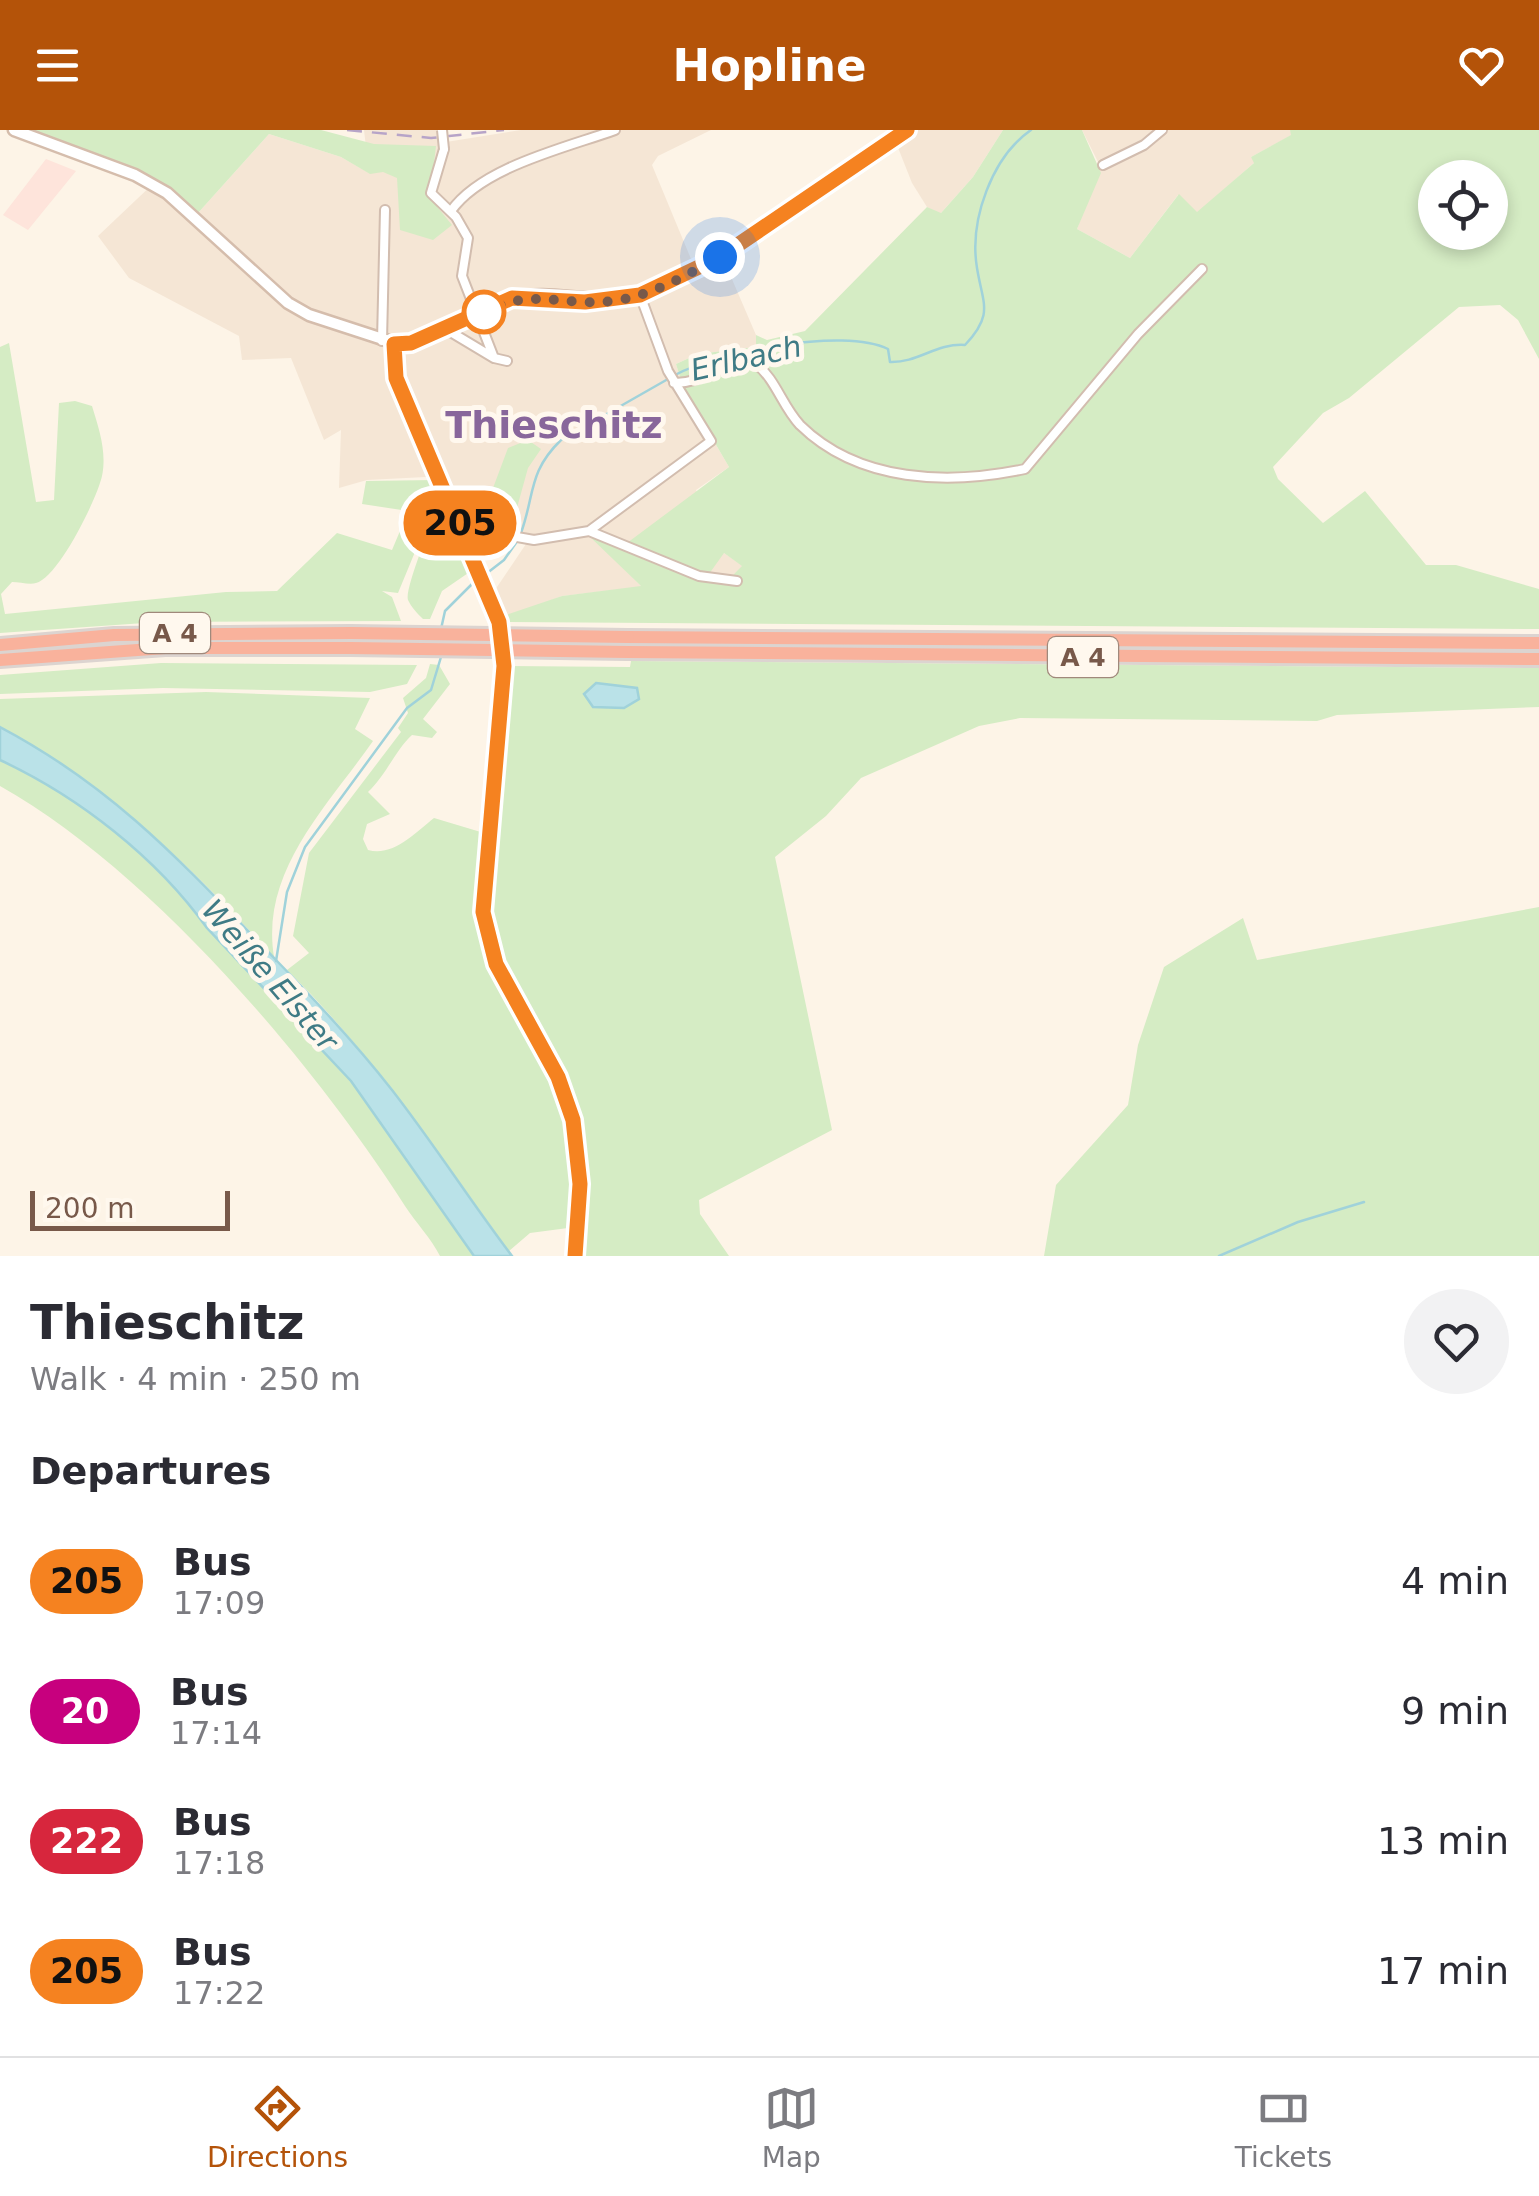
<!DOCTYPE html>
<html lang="en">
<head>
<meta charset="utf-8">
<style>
	:root { --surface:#fff; --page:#f2f2f3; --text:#2b2b33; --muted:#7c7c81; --line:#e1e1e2; --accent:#b45309 }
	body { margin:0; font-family:"DejaVu Sans",sans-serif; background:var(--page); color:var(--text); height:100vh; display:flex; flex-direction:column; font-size:38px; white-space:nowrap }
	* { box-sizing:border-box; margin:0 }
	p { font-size:32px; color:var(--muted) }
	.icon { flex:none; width:55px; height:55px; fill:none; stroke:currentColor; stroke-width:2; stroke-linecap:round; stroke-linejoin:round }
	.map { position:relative; height:1126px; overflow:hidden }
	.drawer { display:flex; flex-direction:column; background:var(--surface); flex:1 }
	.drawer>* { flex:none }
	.badge { padding:0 20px; border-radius:32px; font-size:35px; line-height:65px }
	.controls { position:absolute; left:1418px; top:30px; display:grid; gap:20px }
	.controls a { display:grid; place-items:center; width:90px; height:90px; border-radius:50%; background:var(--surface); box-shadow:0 5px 15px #0003; font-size:50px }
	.scale { position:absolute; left:30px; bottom:25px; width:200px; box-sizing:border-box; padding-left:10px; border:5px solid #78594a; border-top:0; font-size:28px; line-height:35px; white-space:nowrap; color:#78594a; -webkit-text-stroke:8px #fff8ee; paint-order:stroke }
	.you { position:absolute; width:50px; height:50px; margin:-25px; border:8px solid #fff; border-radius:50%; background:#1a73e8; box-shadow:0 0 0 15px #1a73e833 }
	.map>.badge { position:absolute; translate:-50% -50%; box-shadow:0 0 0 5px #fff }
	h2 { padding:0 30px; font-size:38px; line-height:90px }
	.round { display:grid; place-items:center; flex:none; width:105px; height:105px; border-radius:52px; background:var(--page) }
	.overview { display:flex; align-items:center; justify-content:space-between; height:170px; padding:0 30px }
	h1 { font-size:48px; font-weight:700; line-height:75px }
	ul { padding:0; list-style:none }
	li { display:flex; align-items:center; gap:30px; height:130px; padding:0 30px }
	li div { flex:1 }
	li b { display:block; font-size:38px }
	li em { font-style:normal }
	li .badge { min-width:110px; font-weight:700; text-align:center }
	header { display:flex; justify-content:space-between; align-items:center; height:130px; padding:0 30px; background:var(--accent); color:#fff; font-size:45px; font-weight:700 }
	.menu { display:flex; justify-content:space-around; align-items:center; height:140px; border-top:2px solid var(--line); background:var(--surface); font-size:28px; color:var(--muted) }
	.menu a { display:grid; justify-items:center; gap:5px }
	.menu .current { color:var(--accent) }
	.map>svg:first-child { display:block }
</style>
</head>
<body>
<header><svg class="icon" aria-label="menu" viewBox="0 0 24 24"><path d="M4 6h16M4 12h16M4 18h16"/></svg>Hopline<svg class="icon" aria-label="heart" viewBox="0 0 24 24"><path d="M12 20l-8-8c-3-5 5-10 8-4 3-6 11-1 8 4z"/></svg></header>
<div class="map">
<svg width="1539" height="1126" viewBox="0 0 1539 1126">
	<rect width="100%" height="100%" fill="#fdf4e7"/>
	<!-- residential -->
	<path fill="#f5e6d5" d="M364,0H445L446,12L521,0H711L658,26L652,35L691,129L719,119L756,205V217L698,224L676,234L684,260L729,337L696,360L724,423L743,436L731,447L698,448L591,406L642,457L562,466L507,488L495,460L530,408L477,397L467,388L445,346L367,350L339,358L341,300L324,310L291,228L242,230L239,206L129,148L98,106L156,51L198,83L269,4L341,27L369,43Z
		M891,0H1003L973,47L940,84L927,77L912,53Z
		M1082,0H1290L1292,5L1251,27L1255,32L1197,83L1178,65L1130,128L1077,99L1100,36Z"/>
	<!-- commercial -->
	<path fill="#fee4db" d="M46,29L76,41L28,100L3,85Z"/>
	<!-- green -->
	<path fill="#d5ecc4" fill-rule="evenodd" d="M27,0H321L374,14L436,16L430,68L452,95L433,110L400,100L397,48L383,42L370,44L341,27L269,4L198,83L156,51Z
		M891,0L895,13L724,130L719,119Z
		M1003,0H1082L1101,43L1077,99L1130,128L1179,64L1197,82L1254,33L1251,27L1291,5L1290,0H1539V229L1518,190L1500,175L1459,177L1349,268L1323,283L1273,337L1278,349L1323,393L1365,361L1426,435H1456L1539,459V499L504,492L503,486L562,466L641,456L588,405L698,448L731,447L742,436L724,423L709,444L699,443L627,413L729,337L684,260L676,234L698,224L756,217V205L767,210L805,201L927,77L941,83L973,47ZM1435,48H1490V102H1435Z
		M9,213L36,372L54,370L59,273L75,271L92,276C99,299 107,322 102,346C97,369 58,448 36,453C30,455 19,452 12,452L1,464L5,484L226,462L277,461L337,403L392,420L400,401L422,405L398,463L382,461L392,467L401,491L159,492L0,503V217Z
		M528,310L541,319L528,338L510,403L477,397L467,388L493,358L508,318Z
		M434,350L428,384L362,374L366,351Z
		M443,369L474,439L442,461L430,489H423C418,484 411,477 408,470C404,459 434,389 438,371Z
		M631,531L1539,538V577L1337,585L1317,591L1020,588L979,596L861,648L826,686L775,727L832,1000L699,1070L700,1084L729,1126H579L585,1065L578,994L513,859L488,771L507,536L630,537Z
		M161,533L417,535L407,554L370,562L163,558L0,564V545Z
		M430,534L439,535L450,554L423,589L437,602L432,608L412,605C394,622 387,644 368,662L390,684L367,694L363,709L368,720C393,727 415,703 434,688L484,703C480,758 476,811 500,862C512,887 531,910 544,934C571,986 578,1041 568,1098L530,1103L509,1121C439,1025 373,924 287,840L309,823L293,806L309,723L401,602L398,598L408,583L403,568L426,548Z
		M206,562L370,568L355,599L373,611C327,677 260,741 274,827C192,737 108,655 0,597V569Z
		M0,630C79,667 156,727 207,798L351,951L474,1126H440C431,1108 416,1093 405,1076C313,932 150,740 0,656Z
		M1539,777V1126H1044L1056,1055L1128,975L1138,915L1164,837L1243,788L1257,830Z"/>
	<!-- water -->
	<path fill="#bae2e8" stroke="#a0d2da" stroke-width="2.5" d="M596,553L637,558L639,569L624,578L593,577L584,564Z
		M0,597C117,659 186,737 276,830C317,872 356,914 392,960C434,1014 471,1072 512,1126H474L351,951L207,798C156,727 79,667 0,630Z"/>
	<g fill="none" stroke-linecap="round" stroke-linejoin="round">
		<!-- stream -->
		<path stroke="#a0d2da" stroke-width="2.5" d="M675,245C718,222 843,197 888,219L890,232C918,233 936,213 965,215C994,184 983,175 977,138C969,90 992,27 1031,0
			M521,403C535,364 528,342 561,310L668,249
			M482,447L504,430L518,410
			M441,499L445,481L475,451
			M276,831L287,762L305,717L407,578L431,560L441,527
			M1219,1126L1298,1092L1364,1072"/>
		<defs>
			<path id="minor" d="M444,19L431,63L456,87L468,108L462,146L494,228L507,231
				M1103,35L1144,15L1162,0
				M451,81C482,37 565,18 615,0
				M444,198L494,228
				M382,211L385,80
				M674,253C704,254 725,229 755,233C776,249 782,276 800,295C859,353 949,355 1025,339L1138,204L1202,139
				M461,397L534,410L589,401L699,446L737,451
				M589,401L711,311L668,241L640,165"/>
			<path id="secondary" d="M14,0L135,45L167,63L288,173L309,185L401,215C441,207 475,178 514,168C553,159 594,176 635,166C714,147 836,48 907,0
				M394,214L396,248L499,493
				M504,535L483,782L496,835L558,947L573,990L580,1055L575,1126"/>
			<path id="motorway" d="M628,507L1539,513
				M0,515L114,505L351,503
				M627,522L1539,529
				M0,530L165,518H350"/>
		</defs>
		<!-- minor casing -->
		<use href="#minor" stroke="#d2bdaf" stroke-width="12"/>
		<!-- secondary casing -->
		<use href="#secondary" stroke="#d5bdac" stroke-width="15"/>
		<!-- motorway casing -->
		<use href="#motorway" stroke="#dcd4d0" stroke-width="18"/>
		<!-- minor -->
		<use href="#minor" stroke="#fff" stroke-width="8"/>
		<!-- secondary -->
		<use href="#secondary" stroke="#fff" stroke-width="10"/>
		<!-- motorway -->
		<use href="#motorway" stroke="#f9b29c" stroke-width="12"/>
		<!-- rail -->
		<path stroke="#b7a4c8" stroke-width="2.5" stroke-dasharray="15 10" stroke-linecap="butt" d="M347,0L431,8L504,0"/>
		<defs>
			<path id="minor-bridge" d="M442,0L444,19"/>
			<path id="motorway-bridge" d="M351,503L628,507
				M350,518L627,522"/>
		</defs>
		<!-- minor-bridge casing -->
		<use href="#minor-bridge" stroke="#d2bdaf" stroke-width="12" stroke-linecap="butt"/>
		<!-- motorway-bridge casing -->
		<use href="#motorway-bridge" stroke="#dcd4d0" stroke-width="18" stroke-linecap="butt"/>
		<!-- minor-bridge -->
		<use href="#minor-bridge" stroke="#fff" stroke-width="8"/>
		<!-- motorway-bridge -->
		<use href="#motorway-bridge" stroke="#f9b29c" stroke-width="12"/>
	</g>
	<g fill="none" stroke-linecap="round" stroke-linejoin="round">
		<defs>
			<path id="line" d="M575,1126L580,1054L573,990L558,947L496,834L483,782L504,536L499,492L396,248L394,214L411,213L512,168L585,172L640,165L720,127L907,0"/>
		</defs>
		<!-- line casing -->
		<use href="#line" stroke="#fff" stroke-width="22"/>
		<!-- line -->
		<use href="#line" stroke="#f58220" stroke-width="15"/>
		<!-- walk -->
		<path stroke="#78594a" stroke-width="10" stroke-dasharray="0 18" d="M484,182C533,157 563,177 613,171C651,166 687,145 720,127"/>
	</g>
	<!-- markers -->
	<circle fill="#fff" stroke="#f58220" stroke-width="5" cx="484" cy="182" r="20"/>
	<g text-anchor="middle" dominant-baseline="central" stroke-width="10" stroke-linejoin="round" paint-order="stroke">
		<!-- shield labels -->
		<g fill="#fff8ee" stroke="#a0897b" stroke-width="2.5">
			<rect x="140" y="483" width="70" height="40" rx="8"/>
			<rect x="1048" y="507" width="70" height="40" rx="8"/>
		</g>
		<g font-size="25" font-weight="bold" fill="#78594a">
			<text x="175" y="503">A 4</text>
			<text x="1083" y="527">A 4</text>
		</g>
		<!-- water labels -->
		<g font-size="30" font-style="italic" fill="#3f7b85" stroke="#fff8ee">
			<text transform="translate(746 228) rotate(-13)">Erlbach</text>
			<text transform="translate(270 845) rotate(49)">Weiße Elster</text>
		</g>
		<!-- district labels -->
		<g font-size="38" font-weight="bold" fill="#88669b" stroke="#fff8ee">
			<text x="554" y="295">Thieschitz</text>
		</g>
	</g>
</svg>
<div class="controls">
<a><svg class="icon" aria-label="locate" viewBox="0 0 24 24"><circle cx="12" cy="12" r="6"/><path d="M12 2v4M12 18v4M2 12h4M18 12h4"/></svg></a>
</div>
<div class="scale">200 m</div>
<div class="you" style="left:720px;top:127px"></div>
<b class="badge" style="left:460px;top:393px;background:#f58220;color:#111">205</b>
</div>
<section class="drawer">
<div class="overview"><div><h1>Thieschitz</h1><p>Walk · 4 min · 250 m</p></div><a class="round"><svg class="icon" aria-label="heart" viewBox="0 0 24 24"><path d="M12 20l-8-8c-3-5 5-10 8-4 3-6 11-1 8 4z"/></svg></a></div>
<h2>Departures</h2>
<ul>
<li><span class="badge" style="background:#f58220;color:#111">205</span><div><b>Bus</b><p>17:09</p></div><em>4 min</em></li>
<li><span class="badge" style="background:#c7007e;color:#fff">20</span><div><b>Bus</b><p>17:14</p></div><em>9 min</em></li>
<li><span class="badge" style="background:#d7263d;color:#fff">222</span><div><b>Bus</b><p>17:18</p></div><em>13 min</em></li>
<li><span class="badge" style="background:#f58220;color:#111">205</span><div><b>Bus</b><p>17:22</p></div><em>17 min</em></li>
</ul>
</section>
<nav class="menu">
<a class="current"><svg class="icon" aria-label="directions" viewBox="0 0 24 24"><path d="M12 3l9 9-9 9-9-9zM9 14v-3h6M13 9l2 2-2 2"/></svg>Directions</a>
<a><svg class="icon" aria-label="map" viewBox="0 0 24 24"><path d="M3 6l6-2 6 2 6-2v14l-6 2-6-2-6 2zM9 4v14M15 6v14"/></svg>Map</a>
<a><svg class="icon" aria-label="tickets" viewBox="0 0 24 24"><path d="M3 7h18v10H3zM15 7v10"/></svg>Tickets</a>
</nav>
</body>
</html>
